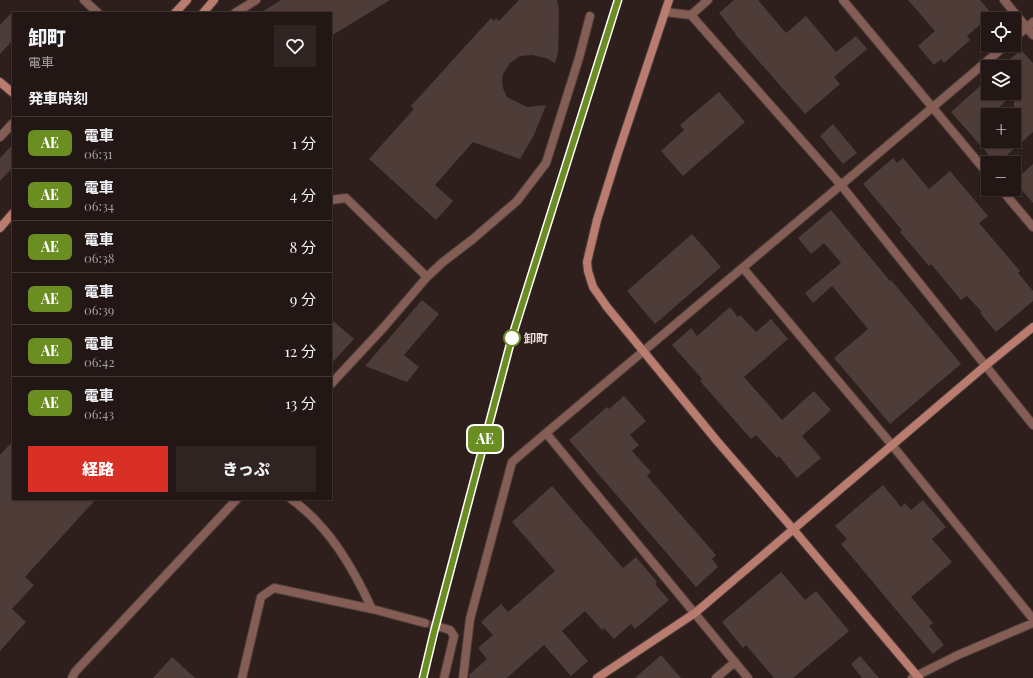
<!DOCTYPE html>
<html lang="ja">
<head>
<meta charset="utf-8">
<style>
	:root { --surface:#231715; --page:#2f2422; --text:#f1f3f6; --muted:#a39fa0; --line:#403634; --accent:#d93025 }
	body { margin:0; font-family:"Playfair Display","Noto Sans JP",serif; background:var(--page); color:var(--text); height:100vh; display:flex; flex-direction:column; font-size:15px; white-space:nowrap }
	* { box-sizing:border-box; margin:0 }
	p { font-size:13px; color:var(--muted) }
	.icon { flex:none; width:22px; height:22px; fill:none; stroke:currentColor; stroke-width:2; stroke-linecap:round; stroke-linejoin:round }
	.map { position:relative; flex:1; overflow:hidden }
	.sheet { position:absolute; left:12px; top:12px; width:320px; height:488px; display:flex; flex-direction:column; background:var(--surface); border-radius:0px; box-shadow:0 1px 3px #0004,0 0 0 1px var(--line) }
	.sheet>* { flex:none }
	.badge { padding:0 8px; border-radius:6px; font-size:14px; line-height:26px }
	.tools { position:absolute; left:981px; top:12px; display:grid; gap:8px }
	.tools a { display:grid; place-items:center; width:40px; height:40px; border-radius:0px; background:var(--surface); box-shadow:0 1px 3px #0004,0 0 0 1px var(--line); font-size:20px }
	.map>.badge { position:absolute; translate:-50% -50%; box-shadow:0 0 0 2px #fff }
	h2 { padding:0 16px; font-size:15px; line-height:36px }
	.round { display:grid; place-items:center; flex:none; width:42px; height:42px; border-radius:0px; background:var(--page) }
	.headline { display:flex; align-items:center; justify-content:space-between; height:68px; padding:0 16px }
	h1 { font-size:19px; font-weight:800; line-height:30px }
	.action { display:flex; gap:8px; margin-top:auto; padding:8px 16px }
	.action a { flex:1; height:46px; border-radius:0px; background:var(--accent); color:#fff; font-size:16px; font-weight:800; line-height:46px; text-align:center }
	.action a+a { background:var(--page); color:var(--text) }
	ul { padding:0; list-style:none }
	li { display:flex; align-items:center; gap:12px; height:52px; padding:0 16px; border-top:1px solid var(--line) }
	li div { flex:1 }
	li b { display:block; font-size:15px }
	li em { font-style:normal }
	li .badge { min-width:44px; font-weight:700; text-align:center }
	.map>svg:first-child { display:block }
</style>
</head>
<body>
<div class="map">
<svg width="1033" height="678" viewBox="0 0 1033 678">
	<rect width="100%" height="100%" fill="#2f1f1c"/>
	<!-- building -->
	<path fill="#4e3c39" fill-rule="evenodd" d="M281,0H390L331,36V13H260Z
		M519,0H557L559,11L558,53L555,63L546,58L532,55L520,56L510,63L503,74L502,82L503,88L507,97L527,107L546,105L534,135L520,159L473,142L435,185L453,201L436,220L369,159L414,109L411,106L491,18L494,21L496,18L499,21Z
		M734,0H758L786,33L806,16L836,52L856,36L867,49L834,77L840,84L805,114L735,34H736L719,13Z
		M908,0H980L992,14L967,36L970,40L944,63L941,59L934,65L918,46L935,31Z
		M13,11V40L0,54V25Z
		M1021,50L1033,63V132L998,163H996L951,112L988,79V93H1014V67H1001ZM1014,94V141H988V128L983,122L988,117V115H990Z
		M719,92L745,122L683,176L661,151L684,130L680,125Z
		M833,124L857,153L843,164L820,136Z
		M13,144V167L0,181V158Z
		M893,158L897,163L903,158L929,189L950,171L988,216L979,223L1020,271L1018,273L1033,291V301L996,332L980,313L982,312L967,296L961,300L931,264L929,266L900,232L902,230L863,184Z
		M1033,164V203L1014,181Z
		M831,210L890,281L891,280L961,364L890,424L834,358L868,329L832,286L813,303L805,293L841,263L824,243L811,254L798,238Z
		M692,234L721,267L655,324L627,291Z
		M422,300L439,314L404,355L419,367L407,382L365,366Z
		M730,307L738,317L740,315L756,332L771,319L788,339L744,377L782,420L814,391L831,410L802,436L821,458L797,478L779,456L777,458L756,435L751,439L700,381L702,379L672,345L691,328L697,336Z
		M331,319L354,339L331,364Z
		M624,396L646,421L630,435L639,445L632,451L651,472L647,476L716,555L712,559L718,567L696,587L569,440L607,407L609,409Z
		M13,441V499H96L25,577L34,585L12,609L26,622L0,651V455Z
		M883,485L901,507L905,503L911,510L923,500L946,527L932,539L952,562L911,597L933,623L929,626L944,645L933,654L841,544L847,539L835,526Z
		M552,486L623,568L636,557L657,582L655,584L669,600L635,629L631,624L614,639L604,628L602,630L585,611L562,631L588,661L571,676L544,645L507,678H469V675L487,659L478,648L493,635L481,622L501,604L508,612L555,571L512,522Z
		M781,572L805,600L816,591L849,631L793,678H774L746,645L743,648L722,622Z
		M661,655L681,678H635Z
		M860,656L879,678H862L851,664Z
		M172,657L195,678H153Z"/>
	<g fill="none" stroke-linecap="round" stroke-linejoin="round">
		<!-- street-tunnel -->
		<path stroke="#4a3b38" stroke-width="8" stroke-dasharray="8 4" stroke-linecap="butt" d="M425,623L440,627"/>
		<defs>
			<path id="street" d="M84,0L98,13
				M843,0L988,174
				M1004,0L1033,35
				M665,12L691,15L708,0
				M235,13L256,0
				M691,15L841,185L1033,425
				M1014,38L1033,22
				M0,137L13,123
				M1001,189L1033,227
				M331,200L346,198L427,277L384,327L331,384
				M743,268L892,445L1033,619
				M427,277L443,262L473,239L517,201L546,163L579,58L590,16
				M372,609L425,623
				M440,627L450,630L454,636L444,678
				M72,678L75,672L237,499
				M242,678L261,597L274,588L372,609C353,568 329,526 291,499
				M463,678L470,619L512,462L546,433
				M716,678L735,662
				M748,678L546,433L841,185L1006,45
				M912,678L958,655L1033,623"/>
			<path id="secondary" d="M669,0L617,156L597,220L587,262L588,271L593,287L607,307L717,441L793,529L919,678
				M175,13L187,0
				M203,13L214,0
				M0,82L13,93
				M0,228L13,213
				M597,678L695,613L985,366L1033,327"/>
		</defs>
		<!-- street casing -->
		<use href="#street" stroke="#4c3d3a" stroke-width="10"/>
		<!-- secondary casing -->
		<use href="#secondary" stroke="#4c3d3a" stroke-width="10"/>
		<!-- street -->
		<use href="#street" stroke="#845d55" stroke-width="8"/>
		<!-- secondary -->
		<use href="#secondary" stroke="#bb7c70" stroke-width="8"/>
		<!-- rail -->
		<path stroke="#cfc3c0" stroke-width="3" stroke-dasharray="7 7" stroke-linecap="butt" d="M423,678L433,632L512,337L618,0"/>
	</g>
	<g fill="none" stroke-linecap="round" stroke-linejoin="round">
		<defs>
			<path id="line" d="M423,678L434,632L512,337L618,0"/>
		</defs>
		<!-- line casing -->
		<use href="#line" stroke="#fff" stroke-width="9"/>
		<!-- line -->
		<use href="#line" stroke="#6b8e23" stroke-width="6"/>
	</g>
	<!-- markers -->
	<circle fill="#fff" stroke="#6b8e23" stroke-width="2" cx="512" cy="338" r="8"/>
	<g text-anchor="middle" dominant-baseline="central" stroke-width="4" stroke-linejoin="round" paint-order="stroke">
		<!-- stop labels -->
		<g font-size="12" font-weight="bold" fill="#e6dbd8" stroke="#2f1f1c" text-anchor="start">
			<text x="524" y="338">卸町</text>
		</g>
	</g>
</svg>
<div class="tools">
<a><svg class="icon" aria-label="locate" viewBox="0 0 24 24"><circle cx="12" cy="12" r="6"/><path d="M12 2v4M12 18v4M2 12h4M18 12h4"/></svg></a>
<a><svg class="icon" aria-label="layers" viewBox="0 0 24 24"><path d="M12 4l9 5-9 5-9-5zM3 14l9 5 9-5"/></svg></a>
<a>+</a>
<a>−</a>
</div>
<b class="badge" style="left:485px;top:439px;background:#6b8e23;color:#fff">AE</b>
<section class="sheet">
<div class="headline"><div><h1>卸町</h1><p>電車</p></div><a class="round"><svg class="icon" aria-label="heart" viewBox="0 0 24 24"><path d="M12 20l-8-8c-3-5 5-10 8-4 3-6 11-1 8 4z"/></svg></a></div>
<h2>発車時刻</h2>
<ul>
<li><span class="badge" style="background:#6b8e23;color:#fff">AE</span><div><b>電車</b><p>06:31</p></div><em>1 分</em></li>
<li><span class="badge" style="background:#6b8e23;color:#fff">AE</span><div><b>電車</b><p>06:34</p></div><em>4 分</em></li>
<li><span class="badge" style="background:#6b8e23;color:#fff">AE</span><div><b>電車</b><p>06:38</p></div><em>8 分</em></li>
<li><span class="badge" style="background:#6b8e23;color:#fff">AE</span><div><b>電車</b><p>06:39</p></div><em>9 分</em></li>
<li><span class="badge" style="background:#6b8e23;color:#fff">AE</span><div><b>電車</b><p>06:42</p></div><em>12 分</em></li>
<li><span class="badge" style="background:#6b8e23;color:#fff">AE</span><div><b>電車</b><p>06:43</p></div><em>13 分</em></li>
</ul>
<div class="action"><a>経路</a><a>きっぷ</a></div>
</section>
</div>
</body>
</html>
